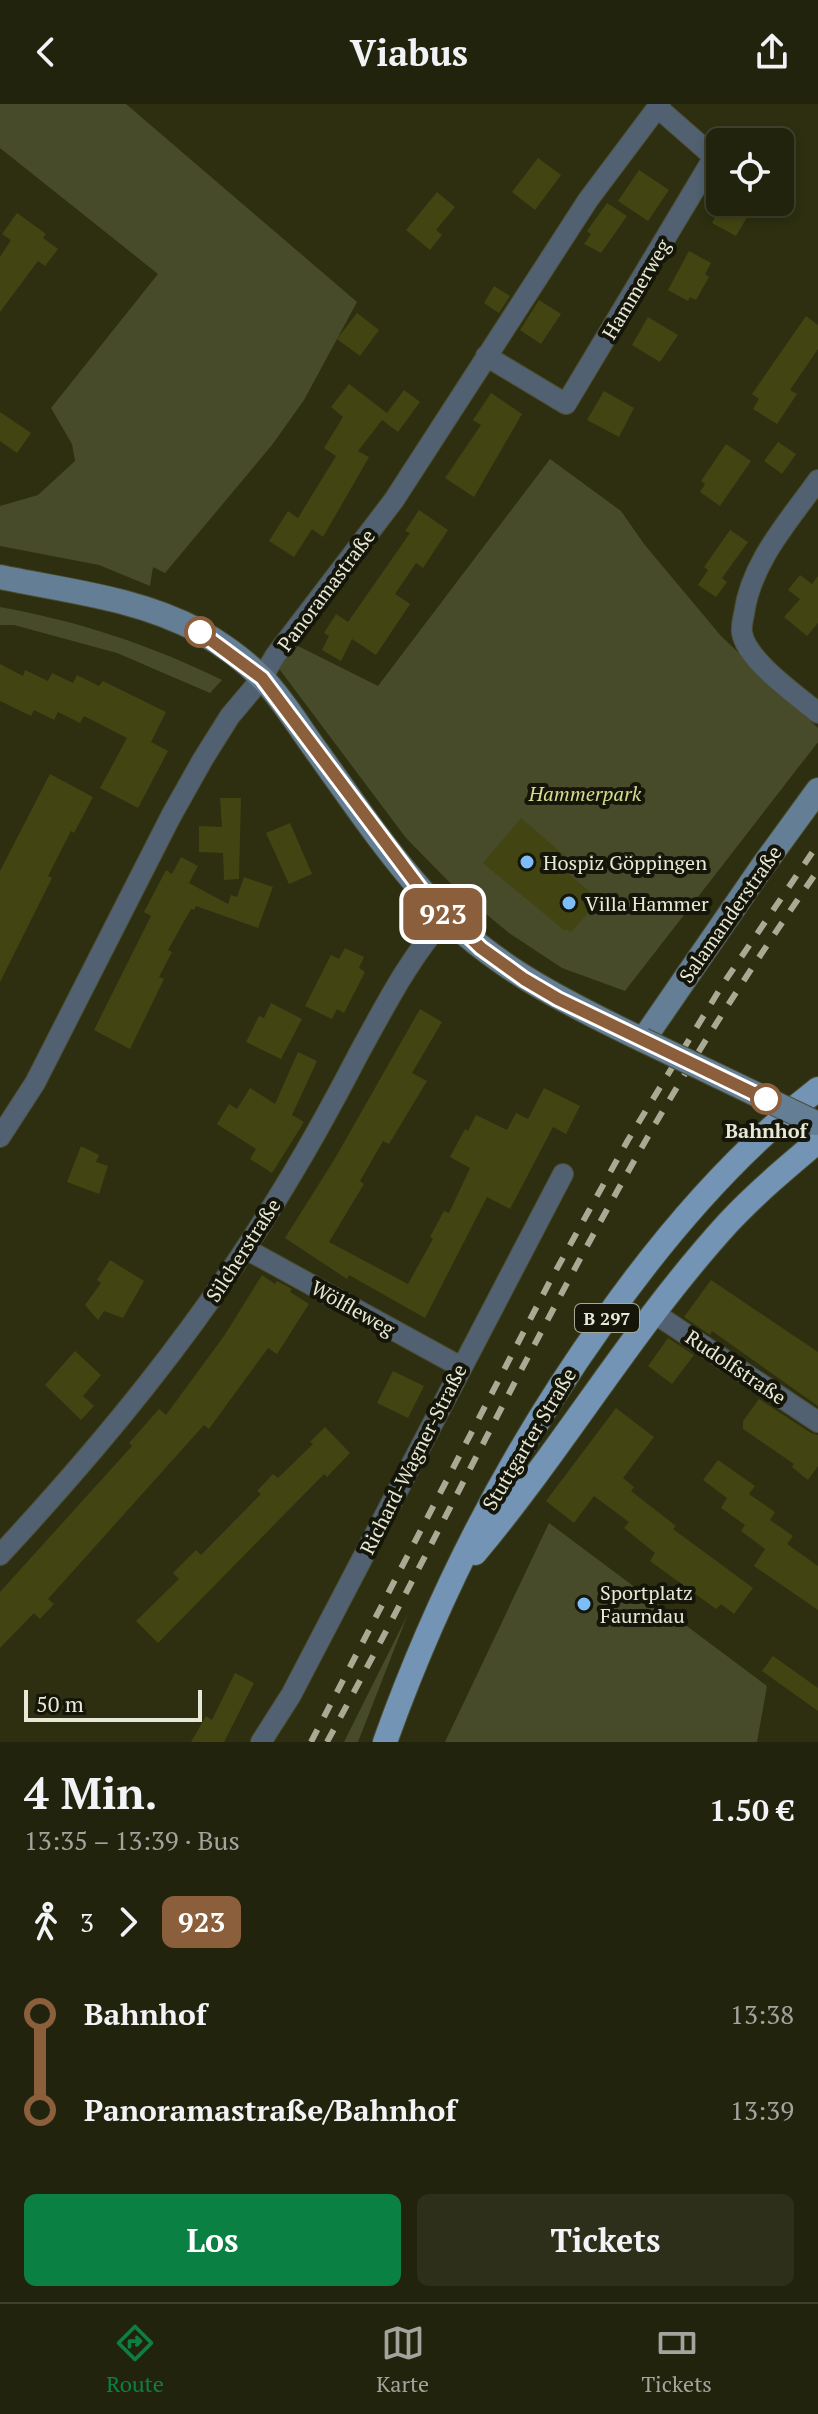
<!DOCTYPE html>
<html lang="de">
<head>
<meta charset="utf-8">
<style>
	:root { --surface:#22230c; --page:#2e2f1a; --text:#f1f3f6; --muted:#a2a49d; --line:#3f402d; --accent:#0b8043 }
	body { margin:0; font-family:"PT Serif",serif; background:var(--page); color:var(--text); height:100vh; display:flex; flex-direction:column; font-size:30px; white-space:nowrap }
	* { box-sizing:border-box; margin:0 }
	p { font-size:26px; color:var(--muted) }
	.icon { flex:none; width:44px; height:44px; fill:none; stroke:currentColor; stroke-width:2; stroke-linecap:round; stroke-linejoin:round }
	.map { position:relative; height:1638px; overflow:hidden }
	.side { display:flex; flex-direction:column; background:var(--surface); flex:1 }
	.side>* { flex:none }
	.badge { padding:0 16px; border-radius:12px; font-size:28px; line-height:52px }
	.tools { position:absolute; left:706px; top:24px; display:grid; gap:16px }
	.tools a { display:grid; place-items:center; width:88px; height:88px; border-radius:12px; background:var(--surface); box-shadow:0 4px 12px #0003,0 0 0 2px var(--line); font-size:40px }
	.scale { position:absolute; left:24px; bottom:20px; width:178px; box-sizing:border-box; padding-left:8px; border:4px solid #e7e9d7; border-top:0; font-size:22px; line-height:28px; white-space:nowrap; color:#e7e9d7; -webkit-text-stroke:6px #151609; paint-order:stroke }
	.map>.badge { position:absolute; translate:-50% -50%; box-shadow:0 0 0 4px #fff }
	.legs { display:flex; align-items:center; gap:12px; height:88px; padding:0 24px; font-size:26px }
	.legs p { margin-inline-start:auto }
	.summary { display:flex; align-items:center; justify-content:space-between; height:136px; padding:0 24px }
	h1 { font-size:44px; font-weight:700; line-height:60px }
	.action { display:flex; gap:16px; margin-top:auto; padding:16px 24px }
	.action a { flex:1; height:92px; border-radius:12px; background:var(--accent); color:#fff; font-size:32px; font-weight:700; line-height:92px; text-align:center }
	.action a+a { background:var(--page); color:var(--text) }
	ul { padding:0 24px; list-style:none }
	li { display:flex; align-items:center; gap:28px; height:96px; font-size:30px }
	li i { display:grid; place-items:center; width:12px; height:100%; margin:0 10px; background:currentColor }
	li i::after { content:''; width:20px; height:20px; margin:-10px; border:6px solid; border-radius:50%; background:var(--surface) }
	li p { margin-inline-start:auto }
	li:first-child i { background:linear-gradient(#0000 50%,currentColor 0) }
	li:last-child i { background:linear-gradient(currentColor 50%,#0000 0) }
	header { display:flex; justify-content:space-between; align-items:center; height:104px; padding:0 24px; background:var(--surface); font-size:36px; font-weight:700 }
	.tab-bar { display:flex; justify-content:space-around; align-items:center; height:112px; border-top:2px solid var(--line); background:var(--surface); font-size:22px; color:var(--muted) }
	.tab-bar a { display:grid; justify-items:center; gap:4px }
	.tab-bar .current { color:var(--accent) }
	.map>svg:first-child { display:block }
</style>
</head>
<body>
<header><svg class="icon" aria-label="back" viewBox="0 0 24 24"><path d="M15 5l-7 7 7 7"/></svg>Viabus<svg class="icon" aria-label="share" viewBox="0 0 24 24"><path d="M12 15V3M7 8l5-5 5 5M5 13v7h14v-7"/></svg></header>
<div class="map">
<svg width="818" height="1638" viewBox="0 0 818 1638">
	<rect width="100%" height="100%" fill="#2d2f10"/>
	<!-- green -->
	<path fill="#484b29" d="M0,0H126L357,198L304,296L272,341L165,469L153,463L150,482L99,461L0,442V402L38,391L75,357L72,340L51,304L158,170L0,44Z
		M550,355L621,407L644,440L721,532L818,624V638L625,887L562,864L509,829L456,785L406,734L277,562L298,542L378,582Z
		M0,503C78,517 151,541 222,576L210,589L117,549L14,521H0Z
		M549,1419L767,1582L757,1638H445Z
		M408,1510L358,1638H344Z"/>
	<!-- building -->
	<path fill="#424512" d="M538,54L561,71L535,106L512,88Z
		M639,66L669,86L648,117L618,97Z
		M437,88L455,103L436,126L442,131L430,146L406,126Z
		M724,98H756L736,132L712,119Z
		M607,99L627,112L601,149L584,140L591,130L587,127Z
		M17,109L46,130L43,134L58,145L45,162L38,157L0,208V153L11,136L2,130Z
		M689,147L711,159L705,170L709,173L696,196L690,193L688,197L668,186Z
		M494,182L510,192L499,209L484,199Z
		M539,196L561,210L541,240L520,226Z
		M357,209L379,226L360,252L337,235Z
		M806,212L818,221V245L790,286L797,290L777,320L753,305L759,295L752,290Z
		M648,213L678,231L660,258L632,241Z
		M349,280L387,309L404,286L420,298L398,328L382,316L358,347L369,353L323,433L312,425L294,453L269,437L288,407L298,414L336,352L324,344L343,313L331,303Z
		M604,287L634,304L619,333L587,316Z
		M491,289L522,310L474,393L445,374L481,321L473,316Z
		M0,308L31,329L17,349L0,337Z
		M778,338L796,350L782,370L764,357Z
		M726,340L751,357L720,402L700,388L705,380L701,377Z
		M419,406L448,426L423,464L416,459L395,490L410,500L376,551L352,535L341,557L322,546L329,532L324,529L336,510L348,518L410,429L405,427Z
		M730,426L748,438L722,474L727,478L716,493L698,481L708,466L704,463Z
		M800,471L812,480L818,472V519L807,532L784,513L800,495L788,486Z
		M0,560L23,572L25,566L48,577L52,569L73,579L77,571L99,582L103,577L166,608L151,638L168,647L138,704L100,684L127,634L84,612L80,619L58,608L54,616L34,606L31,612L0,597Z
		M50,670L93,693L74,729L71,727L48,772L52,774L0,878V767Z
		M220,694H241L239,775L224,776L223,749L199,748V722L222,723Z
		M521,714L571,757L564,766L596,793L592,797L596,800L571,828L567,825L565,827L483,759Z
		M290,719L312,770L289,780L266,729Z
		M181,753L198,762L189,779L228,800L231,791L237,793L244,773L273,783L258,824L196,802L194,806L191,805L168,846L172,848L159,873L164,875L130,945L94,926L151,812L144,808L166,766L172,770Z
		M345,844L364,853L359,864L365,868L344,909L337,905L332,915L305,902L331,851L339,855Z
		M271,899L302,915L281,955L246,938L259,912L264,914Z
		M420,905L442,918L412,969L427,977L389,1040L383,1037L360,1077L364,1080L329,1138L408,1180L433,1135L430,1133L444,1107L449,1109L470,1064L450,1053L465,1025L468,1027L476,1011L507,1026L516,1009L528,1015L544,984L580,1002L566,1030L553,1023L510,1105L487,1093L425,1214L349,1171L347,1175L285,1134L334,1056Z
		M298,948L317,957L292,1011L304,1018L272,1069L250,1055L256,1045L217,1020L229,1000L237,1005L250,984L275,1000Z
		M81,1042L99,1051L96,1058L108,1062L99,1090L67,1078Z
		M110,1156L144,1177L123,1214L104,1207L98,1216L85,1201L101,1179L97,1176Z
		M262,1171L275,1180L277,1177L292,1185L290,1188L309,1200L277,1250L268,1244L209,1325L204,1321L48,1495L54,1500L40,1515L34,1509L0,1544V1488L132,1342L129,1339L159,1305L166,1311L224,1232Z
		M711,1176L818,1248V1302L712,1227L710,1231L684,1213Z
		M668,1234L694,1251L672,1280L648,1262Z
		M75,1247L101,1271L83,1292L94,1302L81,1316L45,1281Z
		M393,1267L424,1282L408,1314L377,1299Z
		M759,1295L811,1329L818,1331V1362L808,1376L792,1363L794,1360L743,1325V1317Z
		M616,1304L654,1333L623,1374L634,1383L631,1387L676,1422L673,1425L753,1484L734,1510L721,1500L716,1505L650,1457L655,1449L624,1424L629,1418L594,1392L574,1419L546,1397Z
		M325,1323L350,1349L327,1373L324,1370L158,1539L136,1517L179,1475L173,1469L196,1446L201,1451L261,1390L257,1387L273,1370L278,1374L313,1340L310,1338Z
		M718,1356L755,1382L749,1390L775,1408L770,1416L793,1432L787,1440L818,1462V1506L754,1462L765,1445L741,1427L745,1421L721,1404L727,1394L703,1376Z
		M773,1552L818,1584V1607L762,1567Z
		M235,1569L254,1579L224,1638H191L206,1612L212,1616Z"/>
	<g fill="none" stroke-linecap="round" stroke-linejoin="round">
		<defs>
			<path id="street" d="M486,252L566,300L714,53L657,3
				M818,376C789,417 751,458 744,510C743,515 741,523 742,529C747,557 797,591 818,609
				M0,1033L35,979L171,712L203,655L230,612L262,574L275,552L394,396L588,96L660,0
				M246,1145L461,1263
				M654,1209L818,1318
				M0,1451C101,1342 197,1226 275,1098C305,1050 332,1001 358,951C385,902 409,854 446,813
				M261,1638L291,1591L563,1070"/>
			<path id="secondary" d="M0,473C67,487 137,494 199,527C220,539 245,557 262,574C282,594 297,620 313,642C349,692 383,743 423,788C483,858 562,897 643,936L762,763L818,686"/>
			<path id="primary" d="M475,1449C564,1343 634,1222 728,1119C755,1090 787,1063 818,1037
				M385,1638C439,1487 512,1346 605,1216C665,1131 735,1049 818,985"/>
		</defs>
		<!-- street casing -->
		<use href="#street" stroke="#4b4d30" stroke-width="22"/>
		<!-- secondary casing -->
		<use href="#secondary" stroke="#4b4d30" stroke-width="26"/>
		<!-- primary casing -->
		<use href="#primary" stroke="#4b4d30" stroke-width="26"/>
		<!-- street -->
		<use href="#street" stroke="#516171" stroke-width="20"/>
		<!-- secondary -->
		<use href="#secondary" stroke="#647e96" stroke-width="24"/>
		<!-- primary -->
		<use href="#primary" stroke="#7394b4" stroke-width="24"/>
		<!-- rail -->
		<path stroke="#a8aa94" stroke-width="6" stroke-dasharray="14 14" stroke-linecap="butt" d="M311,1638L549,1179L628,1036L723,880L818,740
			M327,1638C434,1441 531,1238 642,1043C696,948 756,856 818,766"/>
		<defs>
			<path id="secondary-bridge" d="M643,936L816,1019"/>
		</defs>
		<!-- secondary-bridge casing -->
		<use href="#secondary-bridge" stroke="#4b4d30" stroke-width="26" stroke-linecap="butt"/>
		<!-- secondary-bridge -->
		<use href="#secondary-bridge" stroke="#647e96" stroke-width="24"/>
	</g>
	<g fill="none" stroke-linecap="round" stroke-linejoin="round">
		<defs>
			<path id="line-1" d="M200,528L262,574L422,787L481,844L524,875L558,895L766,995"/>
		</defs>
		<!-- line-1 casing -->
		<use href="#line-1" stroke="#fff" stroke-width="18"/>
		<!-- line-1 -->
		<use href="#line-1" stroke="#8b5e3c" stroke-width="12"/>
	</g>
	<!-- markers -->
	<g fill="#fff" stroke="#8b5e3c" stroke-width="4">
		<circle cx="200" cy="528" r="14"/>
		<circle cx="766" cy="995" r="14"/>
	</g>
	<g fill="#7dbef9" stroke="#151609" stroke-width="3">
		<circle cx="527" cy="758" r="8"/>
		<circle cx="569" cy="799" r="8"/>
		<circle cx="584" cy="1500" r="8"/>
	</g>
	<g text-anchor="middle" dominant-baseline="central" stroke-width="8" stroke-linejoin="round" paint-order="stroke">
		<!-- shield labels -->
		<rect fill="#151609" stroke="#a8aa99" stroke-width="2" x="575" y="1200" width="64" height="28" rx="6"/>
		<g font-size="18" font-weight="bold" fill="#e7e9d7">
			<text x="607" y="1214">B 297</text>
		</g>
		<!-- street labels -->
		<g font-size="20" fill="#e7e9d7" stroke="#151609">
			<text transform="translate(636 185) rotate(-59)">Hammerweg</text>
			<text transform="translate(326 486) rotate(-53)">Panoramastraße</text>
			<text transform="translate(730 810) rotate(-55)">Salamanderstraße</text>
			<text transform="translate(243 1146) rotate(-57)">Silcherstraße</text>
			<text transform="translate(353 1204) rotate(29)">Wölfleweg</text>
			<text transform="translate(736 1263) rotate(34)">Rudolfstraße</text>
			<text transform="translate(529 1335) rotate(-59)">Stuttgarter Straße</text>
			<text transform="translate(413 1355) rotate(-63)">Richard-Wagner-Straße</text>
		</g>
		<!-- park labels -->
		<g font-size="20" font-style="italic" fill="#d6dd8e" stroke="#151609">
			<text x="585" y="689">Hammerpark</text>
		</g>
		<!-- poi labels -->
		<g font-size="20" fill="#e7e9d7" stroke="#151609" text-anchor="start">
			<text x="543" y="758">Hospiz Göppingen</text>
			<text x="585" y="799">Villa Hammer</text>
			<text x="600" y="1488">Sportplatz<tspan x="600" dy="23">Faurndau</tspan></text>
		</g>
		<!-- stop labels -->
		<g font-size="20" font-weight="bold" fill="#e7e9d7" stroke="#151609">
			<text x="766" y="1026">Bahnhof</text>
		</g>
	</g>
</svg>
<div class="tools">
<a><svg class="icon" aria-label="locate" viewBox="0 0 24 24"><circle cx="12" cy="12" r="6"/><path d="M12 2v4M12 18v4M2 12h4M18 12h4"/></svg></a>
</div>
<div class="scale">50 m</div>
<b class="badge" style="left:443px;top:810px;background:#8b5e3c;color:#fff">923</b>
</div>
<section class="side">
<div class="summary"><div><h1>4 Min.</h1><p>13:35 – 13:39 · Bus</p></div><b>1.50 €</b></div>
<div class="legs"><svg class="icon" aria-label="walk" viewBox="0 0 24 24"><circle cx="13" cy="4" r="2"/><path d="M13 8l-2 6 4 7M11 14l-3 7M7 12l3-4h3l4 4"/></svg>3<svg class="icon" aria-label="forward" viewBox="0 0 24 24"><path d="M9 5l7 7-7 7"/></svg><b class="badge" style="background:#8b5e3c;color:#fff">923</b></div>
<ul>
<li><i style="color:#8b5e3c"></i><b>Bahnhof</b><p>13:38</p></li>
<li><i style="color:#8b5e3c"></i><b>Panoramastraße/Bahnhof</b><p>13:39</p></li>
</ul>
<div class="action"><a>Los</a><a>Tickets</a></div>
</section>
<nav class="tab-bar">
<a class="current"><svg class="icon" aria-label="directions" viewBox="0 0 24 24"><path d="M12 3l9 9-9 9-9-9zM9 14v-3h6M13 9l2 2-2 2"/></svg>Route</a>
<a><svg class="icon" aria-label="map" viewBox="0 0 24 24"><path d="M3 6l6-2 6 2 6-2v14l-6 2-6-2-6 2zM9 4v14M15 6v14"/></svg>Karte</a>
<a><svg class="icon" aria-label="tickets" viewBox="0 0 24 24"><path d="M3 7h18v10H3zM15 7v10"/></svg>Tickets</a>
</nav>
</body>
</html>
